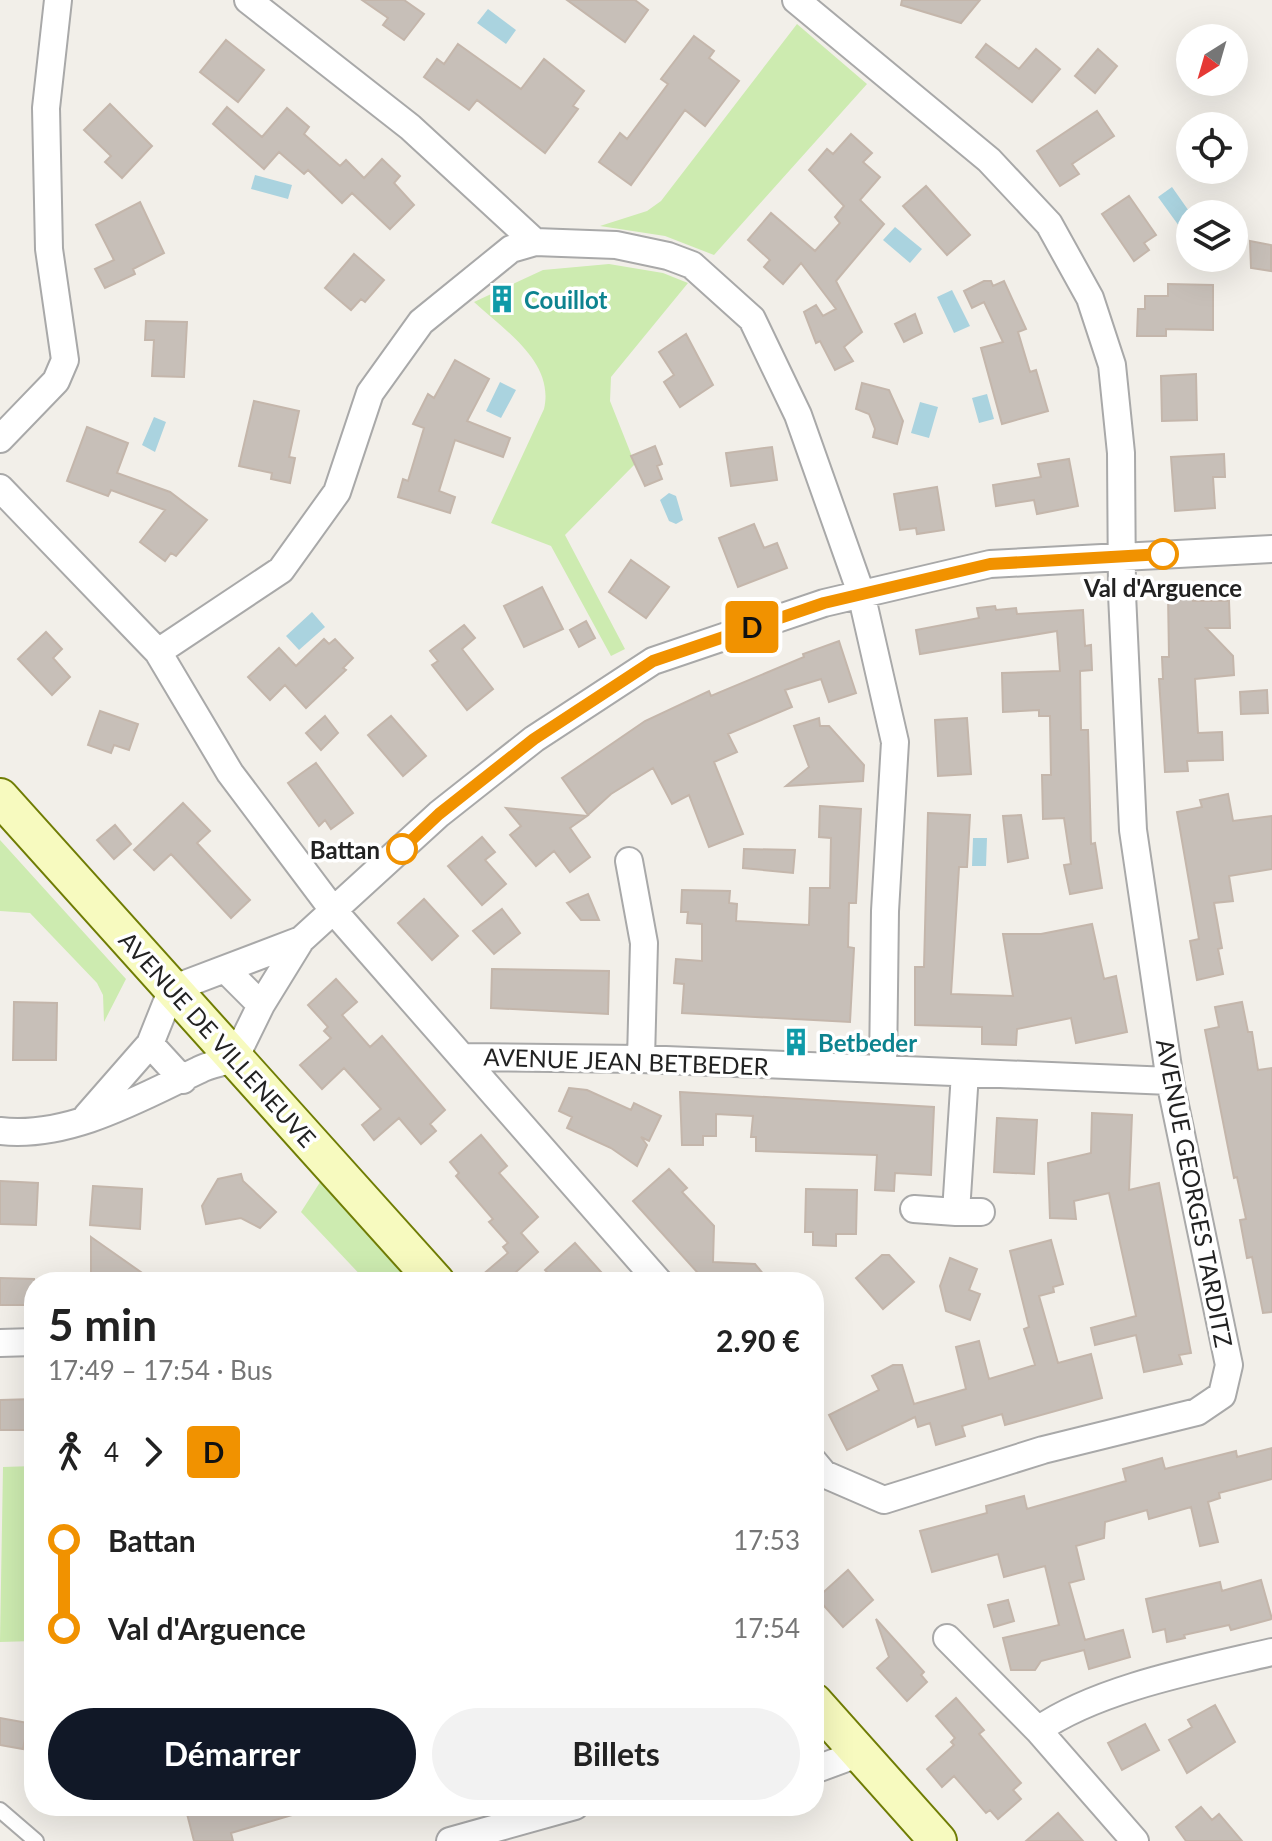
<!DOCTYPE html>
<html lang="fr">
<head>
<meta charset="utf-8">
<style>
	:root { --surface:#fff; --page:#f2f2f2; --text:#222; --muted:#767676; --accent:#111827 }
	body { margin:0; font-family:Lato,sans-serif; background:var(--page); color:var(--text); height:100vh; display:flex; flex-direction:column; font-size:30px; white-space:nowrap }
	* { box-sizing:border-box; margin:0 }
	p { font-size:26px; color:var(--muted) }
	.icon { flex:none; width:44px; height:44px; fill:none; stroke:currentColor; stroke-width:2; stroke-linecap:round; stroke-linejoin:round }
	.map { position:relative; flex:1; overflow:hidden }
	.details { position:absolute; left:24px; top:1272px; width:800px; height:544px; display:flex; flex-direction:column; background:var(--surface); border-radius:32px; box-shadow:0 8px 32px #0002 }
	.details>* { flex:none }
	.badge { padding:0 16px; border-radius:6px; font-size:28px; line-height:52px }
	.needle { width:52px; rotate:217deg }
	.fabs { position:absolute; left:1176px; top:24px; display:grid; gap:16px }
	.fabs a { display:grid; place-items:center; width:72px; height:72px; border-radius:50%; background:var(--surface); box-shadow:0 8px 32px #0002; font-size:40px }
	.map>.badge { position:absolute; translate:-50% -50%; box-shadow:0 0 0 4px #fff }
	.legs { display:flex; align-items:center; gap:12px; height:88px; padding:0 24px; font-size:26px }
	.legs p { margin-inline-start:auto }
	.head { display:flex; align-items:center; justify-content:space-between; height:136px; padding:0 24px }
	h1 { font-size:44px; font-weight:700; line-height:60px }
	.cta { display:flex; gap:16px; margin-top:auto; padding:16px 24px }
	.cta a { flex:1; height:92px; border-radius:48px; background:var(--accent); color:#fff; font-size:32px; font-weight:700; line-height:92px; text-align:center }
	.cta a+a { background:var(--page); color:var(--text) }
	ul { padding:0 24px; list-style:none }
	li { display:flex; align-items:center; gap:28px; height:88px; font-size:30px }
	li i { display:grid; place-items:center; width:12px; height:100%; margin:0 10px; background:currentColor }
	li i::after { content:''; width:20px; height:20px; margin:-10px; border:6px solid; border-radius:50%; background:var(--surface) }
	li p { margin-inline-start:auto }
	li:first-child i { background:linear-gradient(#0000 50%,currentColor 0) }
	li:last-child i { background:linear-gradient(currentColor 50%,#0000 0) }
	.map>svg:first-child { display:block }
</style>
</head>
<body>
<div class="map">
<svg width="1272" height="1841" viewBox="0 0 1272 1841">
	<rect width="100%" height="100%" fill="#f2efe9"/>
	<!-- grass -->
	<path fill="#cdebb0" d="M797,24L867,84L714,255L665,236L600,226L647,211L661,201Z
		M609,264L663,273L688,283L611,377L610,401L635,464L565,535L625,649L611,656L551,546L491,523L544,409C555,362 504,330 474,302L543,270Z
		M0,840L126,979L104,1022L103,995L97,983L30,913L0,911Z
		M324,1176L417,1282H367L301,1212Z
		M34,1466V1641L0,1642L3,1467Z"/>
	<!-- water -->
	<path fill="#aad3df" d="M488,9L516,30L506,44L477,23Z
		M255,175L292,185L288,199L251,189Z
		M1172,187L1191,214L1179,226L1158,197Z
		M895,227L922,249L910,263L883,240Z
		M952,290L970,326L954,333L937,297Z
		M500,382L516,390L501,418L486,411Z
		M987,394L994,419L979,423L972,398Z
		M920,402L938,407L929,438L911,433Z
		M154,417L166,422L155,452L142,445Z
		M669,493L676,496L683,520L676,524L669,521L660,500Z
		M312,612L325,627L299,650L286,636Z
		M973,838H987L986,866H972Z"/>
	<!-- building -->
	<path fill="#c7bfb8" stroke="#c4b6ab" stroke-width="2" d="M362,0H404L424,14L404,40L383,25L388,18Z
		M567,0H635L648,10L625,42Z
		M902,0H980L961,23L901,5Z
		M694,36L714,51L709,58L739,81L705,126L685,110L631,185L599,162L620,133L627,139L668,84L661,79Z
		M226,40L264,70L238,102L200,72Z
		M458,44L521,89L544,59L584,91L573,106L578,109L545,153L477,100L469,110L424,77L437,59L444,64Z
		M986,44L1019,69L1036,49L1060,69L1032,102L976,57Z
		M1098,49L1117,66L1095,93L1075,76Z
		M110,104L152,146L122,178L105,162L111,156L84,130Z
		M227,107L262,137L287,108L309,127L304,134L340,166L346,160L364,178L382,159L400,176L394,183L414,205L390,229L352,193L342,203L308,170L304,174L279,152L264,169L213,124Z
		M1097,111L1114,136L1072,164L1079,174L1060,186L1037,151Z
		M851,134L872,153L863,162L880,177L860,200L884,224L836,281L862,332L844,347L853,361L835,370L820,341L816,343L804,312L816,305L823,316L836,309L801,263L783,284L764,267L770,260L748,240L771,213L815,251L840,223L835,217L844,206L809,170L827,149L833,154Z
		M926,186L970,235L947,255L903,206Z
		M1129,196L1156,235L1144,243L1149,250L1134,261L1102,214Z
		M140,202L164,253L133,269L135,274L105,288L95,269L114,260L96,225Z
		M1250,241L1271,245V271L1251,268Z
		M354,254L384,280L365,302L361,299L351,310L325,288Z
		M984,281H991L993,286L1004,281L1026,329L1018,332L1030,372L1036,370L1048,411L1002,424L981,348L1003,342L984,302L972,308L964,291Z
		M1168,284L1213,285V330L1166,329V336H1137L1138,309H1145V296H1168Z
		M915,314L922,333L904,342L895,324Z
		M146,321L187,322L184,377L152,376L154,340H145Z
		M686,334L713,385L680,407L664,382L674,375L659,352Z
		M455,360L489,379L467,421L510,438L503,457L455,440L439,491L455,497L450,513L398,497L403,479L408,481L424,428L413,424L428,394L434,398Z
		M1196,374L1197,420L1162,421L1161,376Z
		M862,383L889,390L903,421L897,444L873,437L875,429L869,414L856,409Z
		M254,401L299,411L289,457L295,458L290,483L271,479L272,473L239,466Z
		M87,427L128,443L117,473L170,492L207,520L176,556L171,553L165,561L140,542L165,510L111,490L108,496L67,481Z
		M655,446L662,464L657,466L662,479L645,486L631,456Z
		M772,447L777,480L731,486L726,453Z
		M1224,454L1225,477H1213L1215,508L1175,511L1171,457Z
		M1069,459L1078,506L1037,514L1034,500L996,506L993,485L1041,477L1038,464Z
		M937,487L944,530L917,534L916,528L900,530L894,494Z
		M754,524L764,548L777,543L787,568L738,587L719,538Z
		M631,560L669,587L646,618L609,592Z
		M542,587L563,629L524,647L504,606Z
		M1168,594H1193V601H1229L1230,628H1206L1233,656L1234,675L1195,679L1198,733L1222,732L1223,760L1187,761L1188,771L1165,772L1159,679H1163L1162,657H1169Z
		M995,606L996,610L1016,608L1017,614L1083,610L1085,646L1091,645L1092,670L1080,671L1081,730H1088L1091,844L1095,843L1102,888L1070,894L1064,865L1071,864L1064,818L1043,819L1042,775H1051L1050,716H1039V710L1003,712L1002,673L1060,671L1057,631L920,654L916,630L979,618L977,608Z
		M586,621L595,638L579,647L570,630Z
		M464,625L475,638L462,649L493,689L467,710L432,665L438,661L430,651Z
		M46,632L62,649L53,658L70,677L52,695L18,659Z
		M324,639L329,644L335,639L353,658L343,668L346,670L306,708L285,685L270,700L248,677L279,648L296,666Z
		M839,641L856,693L829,702L821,679L785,690L792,707L728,734L737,752L714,762L743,834L709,847L689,795L672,804L653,768L611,794L588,815L562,778L645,721L709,691L711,696L804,657L803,654Z
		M1267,690L1268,713L1241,714L1240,692Z
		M100,711L138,724L129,750L114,745L111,753L88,745Z
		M325,716L338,733L321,750L306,733Z
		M391,716L426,756L403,776L368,735Z
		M819,718L820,726H829L864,765L863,781L786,786L809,767L794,726Z
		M967,718L971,774L938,776L935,720Z
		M316,763L353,813L331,829L325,820L319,826L288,783Z
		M1228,794L1233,821L1272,816V869L1229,876L1233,901L1214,903L1222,948L1218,949L1223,974L1197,980L1190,941L1199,939L1177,812L1202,807L1200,800Z
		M183,803L210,831L197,843L250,900L231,918L171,854L154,870L134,850Z
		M820,806L861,809L856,903H849L848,947L854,948L850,1022L682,1013L684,984L674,983L676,959L702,961V924L687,923L688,912H681L682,890L730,891L729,903L737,904L736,921L809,925L810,888H830L831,838L819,837Z
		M506,808L587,816L570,828L590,857L570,872L554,851L536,866L510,835L521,826Z
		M928,813L970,815L967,867H959L951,994L1013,996L1003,934H1041L1092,924L1104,979L1116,976L1127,1032L1076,1043L1071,1018L1017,1029L1016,1045L982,1044V1027L915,1025V967H924Z
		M1021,815L1028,858L1008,862L1003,816Z
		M115,825L131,844L114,859L97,840Z
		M482,837L495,852L485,860L506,884L482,905L448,866Z
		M744,849L795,850L793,873L743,868Z
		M588,894L599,920H581L567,903Z
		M424,899L458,936L432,960L398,923Z
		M502,909L520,933L494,954L473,931Z
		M492,969L609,971L608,1014L491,1008Z
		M336,979L357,1002L342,1015L370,1047L382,1036L445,1110L430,1124L436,1131L421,1144L399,1118L374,1140L362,1125L381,1109L344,1068L322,1089L300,1065L331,1038L324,1031L328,1027L308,1005Z
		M14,1002L57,1003L56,1060H13Z
		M1242,1002L1248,1032H1252L1258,1070L1272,1068V1312L1263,1313L1252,1257L1247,1258L1240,1220L1246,1219L1237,1177L1234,1178L1205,1030L1219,1027L1215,1007Z
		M569,1088L587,1090L631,1110L634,1103L661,1116L649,1141L641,1137L647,1145L637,1166L611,1148L567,1128L572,1117L559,1111Z
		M680,1092L934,1107L931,1175L895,1173L894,1191L875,1190L877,1155L756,1151V1137H751L753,1116L716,1114V1136H703V1145H682Z
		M1092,1113L1132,1115L1129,1190L1159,1183L1191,1353L1179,1355L1182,1364L1144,1372L1136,1335L1095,1345L1091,1328L1136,1316L1109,1193L1074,1201L1076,1219L1050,1218L1048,1163L1091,1153Z
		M997,1118L1037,1120L1034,1174L994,1172Z
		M481,1135L507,1166L499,1173L538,1217L521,1233L538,1252L505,1282H474L508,1253L503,1247L508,1243L489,1222L493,1219L456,1176L459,1173L450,1162Z
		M669,1169L687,1188L682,1192L714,1226L713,1262L755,1264L770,1282H706L633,1201Z
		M241,1174L243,1181L276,1212L260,1228L241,1218L206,1224L202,1206L218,1179Z
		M0,1181L38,1183L36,1225L0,1224Z
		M93,1186L142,1189L140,1229L90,1225Z
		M806,1189L857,1190L856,1234H836V1246L813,1245V1232H805Z
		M91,1237L155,1282H91Z
		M1051,1240L1063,1284L1053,1287L1054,1292L1039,1296L1058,1363L1091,1354L1102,1398L1005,1425L1002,1414L962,1426L965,1436L936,1445L930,1423L918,1427L915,1417L847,1450L829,1415L879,1390L872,1376L893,1365H902L914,1404L966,1389L956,1347L979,1341L989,1379L1035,1365L1024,1329L1029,1327L1010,1251Z
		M575,1243L601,1272L590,1282H556L545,1270Z
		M882,1255H889L914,1282L883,1309L856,1278Z
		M950,1258L977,1269L969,1290L980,1294L970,1320L946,1311L940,1286Z
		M0,1278L34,1279V1305H0Z
		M34,1399V1430H0V1400Z
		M1272,1448V1479L1219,1493L1220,1498L1208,1502L1218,1542L1200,1546L1191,1507L1149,1519L1147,1510L1105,1522L1104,1538L1076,1546L1084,1579L1069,1583L1085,1640L1123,1630L1130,1657L1089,1669L1084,1650L1041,1661L1035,1670H1011L1003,1638L1059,1625L1045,1566L1004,1577L998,1554L932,1572L920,1531L987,1513L986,1506L1024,1496L1027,1509L1126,1481L1123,1469L1162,1458L1165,1469L1236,1451L1237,1457Z
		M848,1570L873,1600L843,1627L817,1598Z
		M1261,1580L1272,1619L1231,1630L1229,1625L1184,1635L1185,1638L1167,1642L1165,1629L1153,1632L1146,1599L1220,1582L1222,1591Z
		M1008,1600L1014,1621L994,1627L988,1605Z
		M876,1619L924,1672L921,1675L927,1682L907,1701L877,1668L889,1657Z
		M956,1698L984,1730L979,1734L1021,1783L1013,1790L1021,1799L998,1819L990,1810L986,1813L954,1776L942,1787L927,1769L954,1745L951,1742L955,1738L936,1716Z
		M1215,1705L1235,1742L1187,1773L1169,1740L1192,1727L1188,1720Z
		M0,1718L28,1723L23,1749L0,1745Z
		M1145,1724L1159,1750L1122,1770L1108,1743Z
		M185,1806H299V1813L231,1833L233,1841H194Z
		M1201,1807L1212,1820L1219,1814L1242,1841H1186L1176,1827Z
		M1058,1813L1083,1841H1026Z"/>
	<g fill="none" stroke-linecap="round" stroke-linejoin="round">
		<defs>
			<path id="service" d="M0,1810L36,1841"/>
			<path id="minor" d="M248,0L410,127L535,242L616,245L668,256L692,265L752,319L798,415L861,593L895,742L885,911L883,1069
				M796,0L989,160L1049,224L1090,298L1112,365L1121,453L1122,594L1133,830L1170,1081L1229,1365L1222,1395L1197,1412L1043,1450L884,1500L824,1474L814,1462
				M0,439L56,381L65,360L49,249L46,108L58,0
				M0,488L158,652L230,773L333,910L659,1282
				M158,652L281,570L337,492L370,393L421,322L511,249L535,242
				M629,861L644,943L641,1059
				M227,971L261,1005
				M150,1044L183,1080
				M464,1057L641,1059L1170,1081
				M965,1073L956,1212H981
				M87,1116L150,1044L172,989L301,940
				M0,1131C69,1139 140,1098 199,1070C210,1064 223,1063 235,1058L261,1005L301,940L439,814L534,739L653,661L824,603L990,564L1272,549
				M914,1209L956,1212
				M0,1343L34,1342
				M947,1638L1038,1730L1135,1841
				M1038,1730C1098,1688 1200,1669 1272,1652
				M814,1770L860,1753
				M450,1841L575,1806"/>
			<path id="secondary" d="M0,797L436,1282
				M814,1702L938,1841"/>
		</defs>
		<!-- service casing -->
		<use href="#service" stroke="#a9a9a9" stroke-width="18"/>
		<!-- minor casing -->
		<use href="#minor" stroke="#a9a9a9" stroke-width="30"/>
		<!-- secondary casing -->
		<use href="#secondary" stroke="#707d05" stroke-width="40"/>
		<!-- service -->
		<use href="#service" stroke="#fff" stroke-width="14"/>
		<!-- minor -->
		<use href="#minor" stroke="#fff" stroke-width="26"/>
		<!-- secondary -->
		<use href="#secondary" stroke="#f7fabf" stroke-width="36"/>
	</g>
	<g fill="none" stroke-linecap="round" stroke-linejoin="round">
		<defs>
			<path id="line-1" d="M402,849L439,814L534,739L653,661L824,603L990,564L1163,554"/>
		</defs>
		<!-- line-1 casing -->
		<use href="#line-1" stroke="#fff" stroke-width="18"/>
		<!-- line-1 -->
		<use href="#line-1" stroke="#f19200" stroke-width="12"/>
	</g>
	<!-- icons -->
	<defs>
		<symbol id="building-bare" viewBox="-9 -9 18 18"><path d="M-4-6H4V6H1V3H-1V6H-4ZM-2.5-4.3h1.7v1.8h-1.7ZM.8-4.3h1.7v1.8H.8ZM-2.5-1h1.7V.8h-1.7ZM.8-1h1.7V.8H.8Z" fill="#0f9aa8" stroke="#fff" stroke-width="2.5" paint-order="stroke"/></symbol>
	</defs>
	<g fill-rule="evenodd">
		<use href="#building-bare" x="482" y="279" width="40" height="40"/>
		<use href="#building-bare" x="776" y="1022" width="40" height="40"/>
	</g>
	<!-- markers -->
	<g fill="#fff" stroke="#f19200" stroke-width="4">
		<circle cx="1163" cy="554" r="14"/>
		<circle cx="402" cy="849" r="14"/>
	</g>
	<g text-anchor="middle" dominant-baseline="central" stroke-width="7" stroke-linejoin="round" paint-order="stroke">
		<!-- culture labels -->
		<g font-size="24" font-weight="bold" fill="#0d838f" stroke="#fff" text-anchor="start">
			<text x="524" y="299">Couillot</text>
			<text x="818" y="1042">Betbeder</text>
		</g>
		<!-- stop labels -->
		<g font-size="24" font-weight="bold" fill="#222" stroke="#fff">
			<text x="1163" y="587">Val d'Arguence</text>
			<text x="380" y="849" text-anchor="end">Battan</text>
		</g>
		<!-- street labels -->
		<g font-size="24" fill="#222" stroke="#fff">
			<text transform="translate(218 1039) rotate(48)">AVENUE DE VILLENEUVE</text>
			<text transform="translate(626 1061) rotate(2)">AVENUE JEAN BETBEDER</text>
			<text transform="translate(1195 1193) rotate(79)">AVENUE GEORGES TARDITZ</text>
		</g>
	</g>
</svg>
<div class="fabs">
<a><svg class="needle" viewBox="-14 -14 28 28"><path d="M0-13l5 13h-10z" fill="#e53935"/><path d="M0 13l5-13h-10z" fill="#767676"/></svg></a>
<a><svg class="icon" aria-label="locate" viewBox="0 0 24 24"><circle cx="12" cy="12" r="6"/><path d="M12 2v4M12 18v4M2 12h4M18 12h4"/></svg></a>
<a><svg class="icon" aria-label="layers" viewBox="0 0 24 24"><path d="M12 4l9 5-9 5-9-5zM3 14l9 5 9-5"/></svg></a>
</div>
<b class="badge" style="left:752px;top:627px;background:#f19200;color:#111">D</b>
<section class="details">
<div class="head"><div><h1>5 min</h1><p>17:49 – 17:54 · Bus</p></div><b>2.90 €</b></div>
<div class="legs"><svg class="icon" aria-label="walk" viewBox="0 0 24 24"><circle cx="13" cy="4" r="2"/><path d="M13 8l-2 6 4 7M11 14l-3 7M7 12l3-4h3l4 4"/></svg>4<svg class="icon" aria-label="forward" viewBox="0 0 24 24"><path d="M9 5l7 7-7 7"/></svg><b class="badge" style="background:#f19200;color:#111">D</b></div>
<ul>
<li><i style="color:#f19200"></i><b>Battan</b><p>17:53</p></li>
<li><i style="color:#f19200"></i><b>Val d'Arguence</b><p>17:54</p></li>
</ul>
<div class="cta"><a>Démarrer</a><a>Billets</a></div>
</section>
</div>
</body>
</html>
